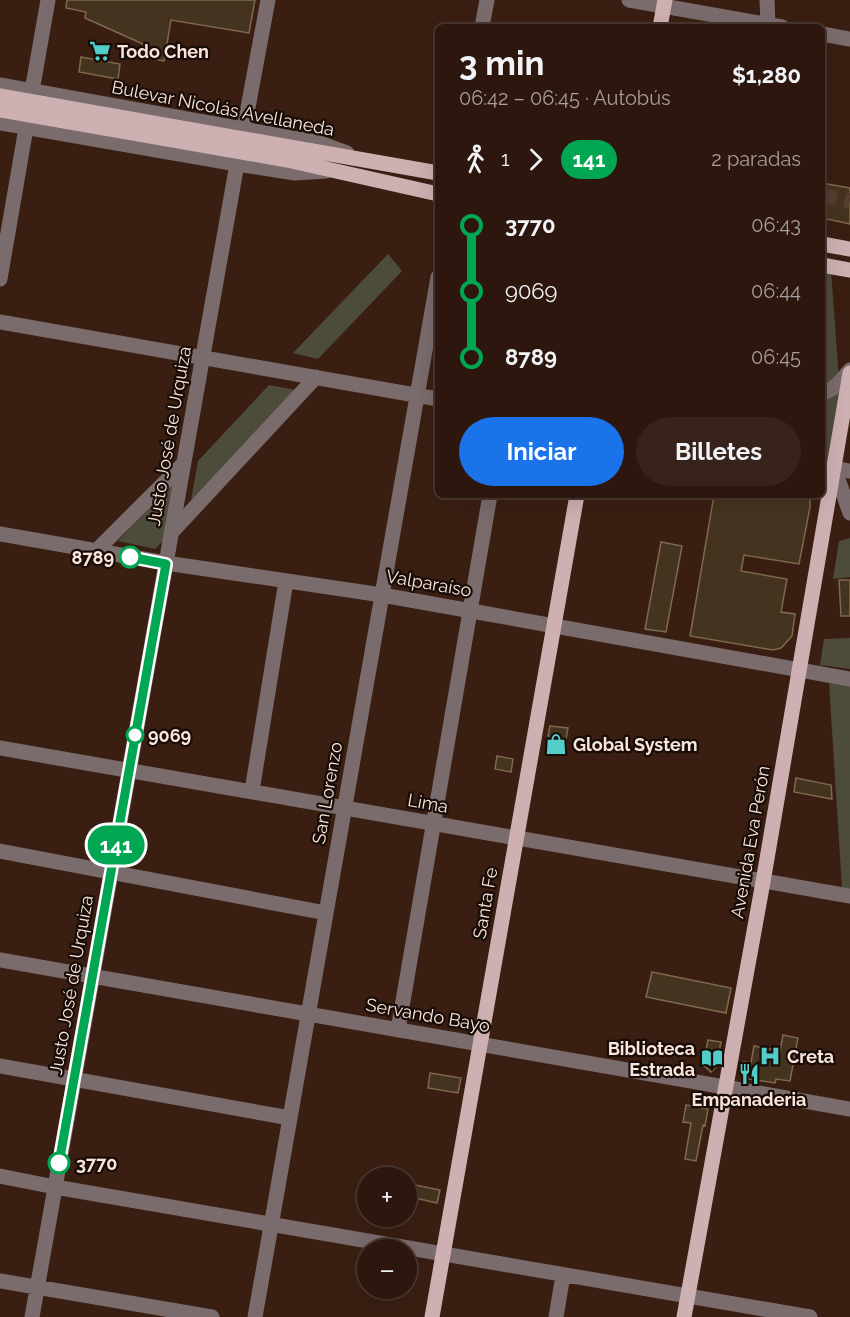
<!DOCTYPE html>
<html lang="es">
<head>
<meta charset="utf-8">
<style>
	:root { --surface:#2c160e; --page:#38231c; --text:#f1f3f6; --muted:#a69f9e; --line:#48352e; --accent:#1a73e8 }
	body { margin:0; font-family:Raleway,sans-serif; background:var(--page); color:var(--text); height:100vh; display:flex; flex-direction:column; font-size:22px; white-space:nowrap }
	* { box-sizing:border-box; margin:0 }
	p { font-size:20px; color:var(--muted) }
	.icon { flex:none; width:33px; height:33px; fill:none; stroke:currentColor; stroke-width:2; stroke-linecap:round; stroke-linejoin:round }
	.map { position:relative; flex:1; overflow:hidden }
	.side { position:absolute; left:435px; top:24px; width:390px; height:474px; display:flex; flex-direction:column; background:var(--surface); border-radius:9px; box-shadow:0 6px 24px #0002,0 0 0 2px var(--line) }
	.side>* { flex:none }
	.badge { padding:0 12px; border-radius:20px; font-size:21px; line-height:39px }
	.controls { position:absolute; left:357px; top:1167px; display:grid; gap:12px }
	.controls a { display:grid; place-items:center; width:60px; height:60px; border-radius:50%; background:var(--surface); box-shadow:0 6px 24px #0002,0 0 0 2px var(--line); font-size:30px }
	.map>.badge { position:absolute; translate:-50% -50%; box-shadow:0 0 0 3px #fff }
	.legs { display:flex; align-items:center; gap:9px; height:66px; padding:0 24px; font-size:20px }
	.legs p { margin-inline-start:auto }
	.headline { display:flex; align-items:center; justify-content:space-between; height:102px; padding:0 24px }
	h1 { font-size:33px; font-weight:700; line-height:45px }
	.cta { display:flex; gap:12px; margin-top:auto; padding:12px 24px }
	.cta a { flex:1; height:69px; border-radius:36px; background:var(--accent); color:#fff; font-size:24px; font-weight:700; line-height:69px; text-align:center }
	.cta a+a { background:var(--page); color:var(--text) }
	ul { padding:0 24px; list-style:none }
	li { display:flex; align-items:center; gap:21px; height:66px; font-size:22px }
	li i { display:grid; place-items:center; width:9px; height:100%; margin:0 8px; background:currentColor }
	li i::after { content:''; width:15px; height:15px; margin:-8px; border:4px solid; border-radius:50%; background:var(--surface) }
	li p { margin-inline-start:auto }
	li:first-child i { background:linear-gradient(#0000 50%,currentColor 0) }
	li:last-child i { background:linear-gradient(currentColor 50%,#0000 0) }
	.map>svg:first-child { display:block }
</style>
</head>
<body>
<div class="map">
<svg width="850" height="1317" viewBox="0 0 850 1317">
	<rect width="100%" height="100%" fill="#3a1e12"/>
	<!-- green -->
	<path fill="#4d4c3a" d="M388,254L402,271L318,359L293,353Z
		M822,267L831,269L840,395L830,462L822,463Z
		M269,385L296,390L190,506L198,461Z
		M177,478L164,540L155,549L118,541Z
		M850,538V577L833,579L839,541Z
		M850,638V669L820,665L824,639Z
		M829,683L850,686V889L842,888Z"/>
	<!-- building -->
	<path fill="#44341f" stroke="#7e694e" stroke-width="1.5" d="M67,0H255L249,33L171,20L164,61L141,57L143,44L85,18L86,12L66,8Z
		M81,57L120,64L118,79L79,72Z
		M822,183L850,188V224L822,218Z
		M714,495H810V507L799,564L744,555L741,571L787,579L781,612L795,614L792,636L781,648L773,650L690,636Z
		M661,542L682,546L666,632L645,629Z
		M839,580H850V616H841Z
		M550,726L568,728L566,739L548,736Z
		M497,756L513,759L511,772L495,769Z
		M796,778L831,785L832,799L794,792Z
		M652,972L731,988L726,1013L646,997Z
		M783,1035L798,1038L790,1081L776,1079L775,1083L749,1079L742,1070L743,1062L751,1063L754,1046L780,1051Z
		M708,1040L721,1042L716,1067L711,1072L703,1065Z
		M430,1073L461,1078L458,1093L428,1088Z
		M686,1105L708,1109L705,1126L703,1125L696,1161L685,1159L691,1123L683,1122Z
		M406,1183L440,1190L437,1203L406,1196Z"/>
	<g fill="none" stroke-linecap="round" stroke-linejoin="round">
		<!-- minor-tunnel -->
		<path stroke="#573c30" stroke-width="15" stroke-dasharray="15 8" stroke-linecap="butt" d="M822,195L850,201"/>
		<!-- minor -->
		<path stroke="#7a6b6c" stroke-width="15" d="M629,0L782,27
			M767,0L768,25
			M482,27L487,0
			M822,34L850,39
			M0,85L320,143L347,153
			M32,91L48,0
			M0,123L237,164L295,173L326,171
			M244,129L268,0
			M0,279L26,128
			M0,322L438,399
			M822,393C835,390 842,379 850,370
			M822,466L850,471
			M834,468L850,513
			M171,533L316,377
			M0,534L166,563L382,595L850,679
			M96,551L184,463
			M0,748L850,896
			M252,791L286,581
			M0,851L326,913
			M0,960L850,1109
			M398,1030L490,495
			M0,1066L290,1118
			M0,1176L55,1187L810,1317
			M0,1281L212,1317
			M32,1317L237,164
			M255,1317L438,277
			M556,1317L563,1275"/>
		<!-- major -->
		<path stroke="#ceb0b2" stroke-width="15" d="M660,27L665,0
			M0,96L438,173
			M0,110L287,160L438,194
			M822,244L850,249
			M822,265L850,270
			M432,1317L577,495
			M684,1317L763,882L850,373"/>
	</g>
	<g fill="none" stroke-linecap="round" stroke-linejoin="round">
		<defs>
			<path id="line-1" d="M59,1163L166,564L130,557"/>
		</defs>
		<!-- line-1 casing -->
		<use href="#line-1" stroke="#fff" stroke-width="14"/>
		<!-- line-1 -->
		<use href="#line-1" stroke="#00a651" stroke-width="9"/>
	</g>
	<!-- icons -->
	<defs>
		<symbol id="supermarket-bare" viewBox="-9 -9 18 18"><path d="M-6-5.5h2.5l.6 2H6L4.5 2H-2.5L-4.4-4H-6ZM-1.5 3.2a1.3 1.3 0 1 0 .1 0ZM3 3.2a1.3 1.3 0 1 0 .1 0Z" fill="#53cdca" stroke="#180c07" stroke-width="2.5" paint-order="stroke"/></symbol>
		<symbol id="shop-bare" viewBox="-9 -9 18 18"><path d="M-5-2.5h2.3a2.7 3.5 0 0 1 5.4 0H5L5.5 6h-11ZM-1.5-2.5h3a1.5 2.3 0 0 0-3 0Z" fill="#53cdca" stroke="#180c07" stroke-width="2.5" paint-order="stroke"/></symbol>
		<symbol id="hospital-bare" viewBox="-9 -9 18 18"><path d="M-5-5h3v3.5h4V-5h3V5h-3V1.5h-4V5h-3Z" fill="#53cdca" stroke="#180c07" stroke-width="2.5" paint-order="stroke"/></symbol>
		<symbol id="library-bare" viewBox="-9 -9 18 18"><path d="M-6-4Q-3-5.5-.7-3.5V5Q-3 3-6 4ZM6-4Q3-5.5 .7-3.5V5Q3 3 6 4Z" fill="#53cdca" stroke="#180c07" stroke-width="2.5" paint-order="stroke"/></symbol>
		<symbol id="restaurant-bare" viewBox="-9 -9 18 18"><path d="M-5-6h1v4h1v-4h1v4h1v-4h1v5L-1.5 .5V6h-2V.5L-5-1ZM5-6V6H3V1.5H1.5Q1.5-4 5-6Z" fill="#53cdca" stroke="#180c07" stroke-width="2.5" paint-order="stroke"/></symbol>
	</defs>
	<g fill-rule="evenodd">
		<use href="#supermarket-bare" x="85" y="36" width="30" height="30"/>
		<use href="#shop-bare" x="541" y="729" width="30" height="30"/>
		<use href="#hospital-bare" x="755" y="1041" width="30" height="30"/>
		<use href="#library-bare" x="697" y="1043" width="30" height="30"/>
		<use href="#restaurant-bare" x="734" y="1059" width="30" height="30"/>
	</g>
	<!-- markers -->
	<g fill="#fff" stroke="#00a651" stroke-width="3">
		<circle cx="130" cy="557" r="10"/>
		<circle cx="135" cy="735" r="8"/>
		<circle cx="59" cy="1163" r="10"/>
	</g>
	<g text-anchor="middle" dominant-baseline="central" stroke-width="4.5" stroke-linejoin="round" paint-order="stroke">
		<!-- poi labels -->
		<g font-size="18" font-weight="bold" fill="#f9e5dd" stroke="#180c07" text-anchor="start">
			<text x="117" y="51">Todo Chen</text>
			<text x="573" y="744">Global System</text>
			<text x="695" y="1048" text-anchor="end">Biblioteca<tspan x="695" dy="21">Estrada</tspan></text>
			<text x="787" y="1056">Creta</text>
			<text x="749" y="1099" text-anchor="middle">Empanaderia</text>
		</g>
		<!-- street labels -->
		<g font-size="18" fill="#f9e5dd" stroke="#180c07">
			<text transform="translate(223 108) rotate(11)">Bulevar Nicolás Avellaneda</text>
			<text transform="translate(169 436) rotate(-80)">Justo José de Urquiza</text>
			<text transform="translate(429 583) rotate(10)">Valparaíso</text>
			<text transform="translate(327 793) rotate(-80)">San Lorenzo</text>
			<text transform="translate(428 803) rotate(10)">Lima</text>
			<text transform="translate(750 842) rotate(-80)">Avenida Eva Perón</text>
			<text transform="translate(485 903) rotate(-80)">Santa Fe</text>
			<text transform="translate(71 985) rotate(-80)">Justo José de Urquiza</text>
			<text transform="translate(428 1015) rotate(10)">Servando Bayo</text>
		</g>
		<!-- stop labels -->
		<g font-size="18" font-weight="bold" fill="#f9e5dd" stroke="#180c07" text-anchor="start">
			<text x="114" y="557" text-anchor="end">8789</text>
			<text x="148" y="735">9069</text>
			<text x="76" y="1163">3770</text>
		</g>
	</g>
</svg>
<div class="controls">
<a>+</a>
<a>−</a>
</div>
<b class="badge" style="left:116px;top:845px;background:#00a651;color:#fff">141</b>
<section class="side">
<div class="headline"><div><h1>3 min</h1><p>06:42 – 06:45 · Autobús</p></div><b>$1,280</b></div>
<div class="legs"><svg class="icon" aria-label="walk" viewBox="0 0 24 24"><circle cx="13" cy="4" r="2"/><path d="M13 8l-2 6 4 7M11 14l-3 7M7 12l3-4h3l4 4"/></svg>1<svg class="icon" aria-label="forward" viewBox="0 0 24 24"><path d="M9 5l7 7-7 7"/></svg><b class="badge" style="background:#00a651;color:#fff">141</b><p>2 paradas</p></div>
<ul>
<li><i style="color:#00a651"></i><b>3770</b><p>06:43</p></li>
<li><i style="color:#00a651"></i><span>9069</span><p>06:44</p></li>
<li><i style="color:#00a651"></i><b>8789</b><p>06:45</p></li>
</ul>
<div class="cta"><a>Iniciar</a><a>Billetes</a></div>
</section>
</div>
</body>
</html>
